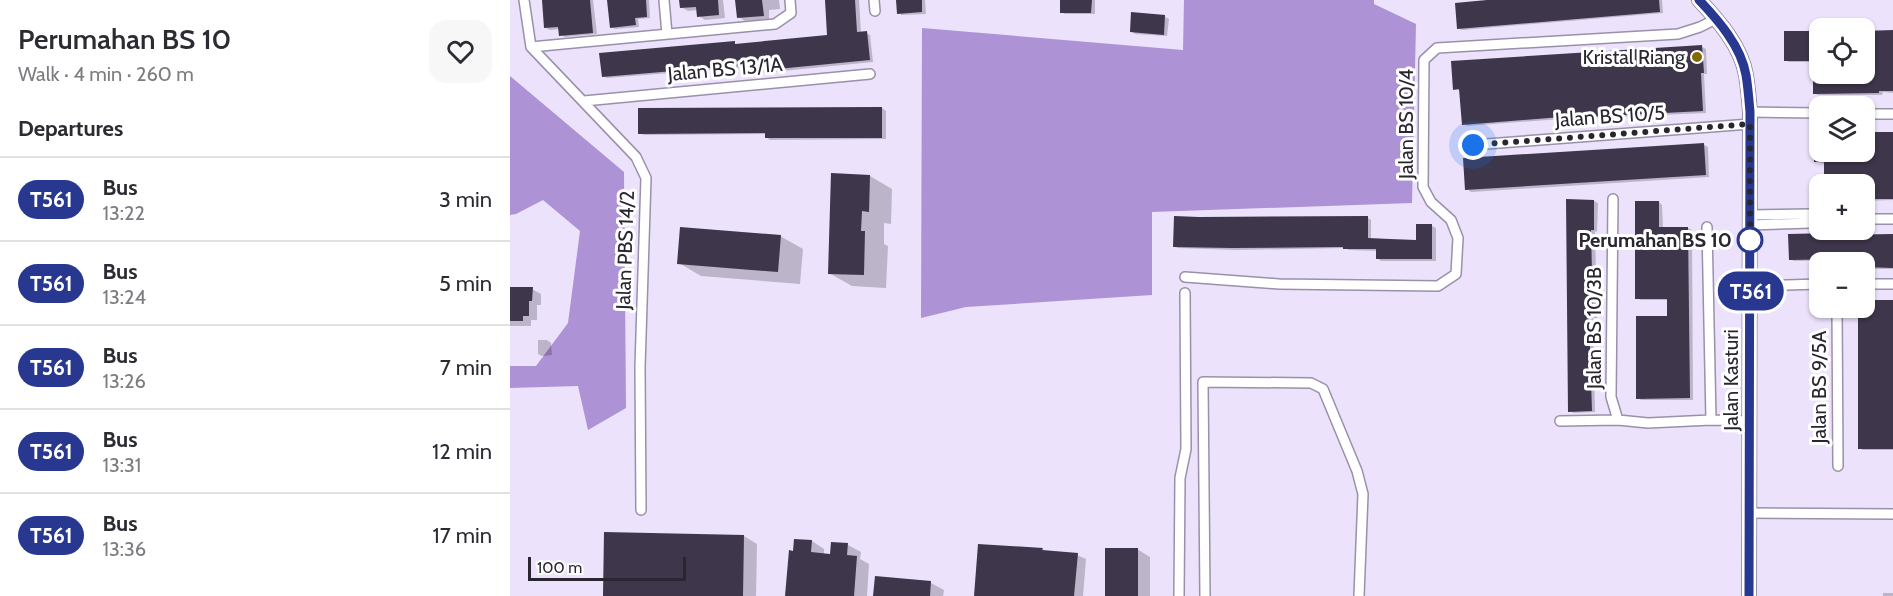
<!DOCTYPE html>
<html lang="en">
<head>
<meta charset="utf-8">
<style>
	:root { --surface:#fff; --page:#f7f7f7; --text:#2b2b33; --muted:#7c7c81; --line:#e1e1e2 }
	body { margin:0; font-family:Cabin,sans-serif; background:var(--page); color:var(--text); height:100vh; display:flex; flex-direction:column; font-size:22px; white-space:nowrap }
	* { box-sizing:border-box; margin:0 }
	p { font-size:20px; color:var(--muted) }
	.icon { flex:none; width:33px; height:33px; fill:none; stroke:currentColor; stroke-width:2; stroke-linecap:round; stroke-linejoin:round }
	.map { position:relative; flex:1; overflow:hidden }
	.drawer { display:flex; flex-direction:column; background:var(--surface); width:510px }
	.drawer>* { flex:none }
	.badge { padding:0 12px; border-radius:20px; font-size:21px; line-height:39px }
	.buttons { position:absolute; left:1299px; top:18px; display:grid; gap:12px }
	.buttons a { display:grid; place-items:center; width:66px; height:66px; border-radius:12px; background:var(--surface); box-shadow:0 2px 4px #0004; font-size:30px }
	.scale { position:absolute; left:18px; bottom:15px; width:158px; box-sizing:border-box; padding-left:6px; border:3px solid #2a2630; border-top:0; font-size:16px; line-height:21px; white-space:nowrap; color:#2a2630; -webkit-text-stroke:4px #fff; paint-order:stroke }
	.you { position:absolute; width:30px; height:30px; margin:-15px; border:4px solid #fff; border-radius:50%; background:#1a73e8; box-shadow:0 0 0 9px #1a73e833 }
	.map>.badge { position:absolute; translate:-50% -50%; box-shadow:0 0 0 3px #fff }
	h2 { padding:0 18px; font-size:22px; line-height:54px }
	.round { display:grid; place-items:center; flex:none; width:63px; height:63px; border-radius:18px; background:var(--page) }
	.head { display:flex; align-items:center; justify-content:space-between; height:102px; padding:0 18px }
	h1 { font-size:28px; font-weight:600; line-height:45px }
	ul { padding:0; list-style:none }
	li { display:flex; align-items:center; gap:18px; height:84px; padding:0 18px; border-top:2px solid var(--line) }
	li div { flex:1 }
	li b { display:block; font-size:22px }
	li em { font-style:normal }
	li .badge { min-width:66px; font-weight:700; text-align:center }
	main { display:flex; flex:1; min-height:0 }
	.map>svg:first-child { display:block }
</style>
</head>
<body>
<main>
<section class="drawer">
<div class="head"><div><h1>Perumahan BS 10</h1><p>Walk · 4 min · 260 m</p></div><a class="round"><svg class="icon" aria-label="heart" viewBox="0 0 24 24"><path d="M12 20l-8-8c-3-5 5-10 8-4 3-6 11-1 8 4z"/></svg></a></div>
<h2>Departures</h2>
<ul>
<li><span class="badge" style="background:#283890;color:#fff">T561</span><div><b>Bus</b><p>13:22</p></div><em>3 min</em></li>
<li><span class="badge" style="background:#283890;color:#fff">T561</span><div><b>Bus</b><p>13:24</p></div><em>5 min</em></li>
<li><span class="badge" style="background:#283890;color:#fff">T561</span><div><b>Bus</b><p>13:26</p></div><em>7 min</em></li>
<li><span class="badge" style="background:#283890;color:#fff">T561</span><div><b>Bus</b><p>13:31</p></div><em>12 min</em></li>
<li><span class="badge" style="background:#283890;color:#fff">T561</span><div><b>Bus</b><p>13:36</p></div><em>17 min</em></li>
</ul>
</section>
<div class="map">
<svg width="1383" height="596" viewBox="0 0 1383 596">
	<rect width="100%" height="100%" fill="#ece2fc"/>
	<!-- forest -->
	<path fill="#ad92d5" d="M674,0H864V4L906,24L902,203L642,212V295L456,307L411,318L412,28L673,50Z
		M0,76L114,172L116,408L78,430L68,386L0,388V366H26L58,323L70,231L33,200L6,214L0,215Z"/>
	<!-- shadow -->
	<path fill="#0003" d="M33,0H83L87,34L55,37L51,35L50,29L40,30L36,28Z
		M99,0H139L140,18L128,19L129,27L105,29L101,27Z
		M171,0H213L215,18L195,20L189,16L188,10L178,11L171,7Z
		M227,0H269L270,9L259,10V19L235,21L229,17Z
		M316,0H349L351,33H356L360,35L363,62L241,74L237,72V67L97,78L93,76L224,43L229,46L318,36Z
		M387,0H415L416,14L392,15L388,13Z
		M551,0H585V14H555L551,12Z
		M997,0H1152L1153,13L952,30L948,28Z
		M623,14L655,17L659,19L657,36L625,34L621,31Z
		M1310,32V74H1354L1383,32V93L1373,92L1372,95H1308L1304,93L1305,62H1279L1275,60Z
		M1192,47L1196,49L1197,74H1194L1196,113L1081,118L1078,117L957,126L954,124L951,91L945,89Z
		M372,108L376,111V139L260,140L256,137V134L134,135L130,133Z
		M1383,133V200L1354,201V184H1316L1315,164L1305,161V135H1310V152H1354Z
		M1194,145L1198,147L1199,177L961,192L957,189Z
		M360,176L382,189L381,224L374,223V244L378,246L376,288L342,286L319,273Z
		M1057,201H1084L1088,203L1087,232L1085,231L1087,318H1083L1085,412L1064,413L1060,411Z
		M1149,202L1152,205L1153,228H1178L1182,230L1183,400H1131L1128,398L1159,318V300H1131L1127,298Z
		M858,218L861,220V240L907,241L922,226L926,228V261H871L867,258L868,251L839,250L835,248L726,250L668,248L664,246Z
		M1383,235V269H1354V262H1338V260L1284,261L1280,259Z
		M270,236L293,249L290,284L191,276L169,263Z
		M0,289H22L31,294V305H27V320H21V326H0Z
		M1383,301V450H1353L1349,448V308Z
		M28,340H37L41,343L42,355L32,356L28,354Z
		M234,536L247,544L246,596H95Z
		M302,541L314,549V555H322L338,545L351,552L350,559L359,564L357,596H277L285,552Z
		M532,549L538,552L567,555L576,559L573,596H465Z
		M627,549L640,557V596H597Z
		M366,578L421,583L434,590L433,596H365Z
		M1373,593H1383V596H1373Z"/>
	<!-- building -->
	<path fill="#3e364b" d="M32,0H80L83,33L49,36L48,27L34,28Z
		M97,0H136L137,17L125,18L126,25L100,28Z
		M169,0H208L209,15L187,17L186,7L170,8Z
		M225,0H252L254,16L227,18Z
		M315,0H345L347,32L357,31L360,60L236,72L235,65L92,77L89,53L225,41V44L317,35Z
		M386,0H412V12L387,14Z
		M550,0H582L581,13H550Z
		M977,0H1149L1150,12L947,29L945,3Z
		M621,12L655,15L654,35L620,32Z
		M1383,30V91H1369V93L1303,94V74H1354V31Z
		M1274,31H1310V61H1274Z
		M1192,45L1194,73H1191L1193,111L1076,117V115L952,125L949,89L943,90L941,61Z
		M372,107V138H255V133L128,134V108Z
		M1354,132H1383V199H1354V184H1314V162H1304V152H1354Z
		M1194,143L1196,175L955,190L953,158Z
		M321,173L360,175L359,212L352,211L351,231H355L354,275L318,274Z
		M1056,199L1084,200V230H1081L1083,317H1079L1082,411L1058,412Z
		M1125,201H1149V227H1178L1180,398L1126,399V316H1157V299H1125Z
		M664,216L689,217L858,216V238L880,239L906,240V224H922V259H866V249H833V247L721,248L663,247Z
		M170,227L271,235L268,272L167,264Z
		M1323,233V235L1383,234V268L1354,267V262H1336V259L1279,260L1278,234Z
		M0,287H23L22,301H19V316H13V321H0Z
		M1354,300H1383V449H1348V308H1354Z
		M94,532L234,535L233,596H93Z
		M284,539L302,540L301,552L320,554L321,542L338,543L337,555L347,556L344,596H275L279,550L283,551Z
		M468,544L533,548L532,550L568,553L564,596H464Z
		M595,548H628V596H595Z
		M365,576L421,581L420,596H363Z"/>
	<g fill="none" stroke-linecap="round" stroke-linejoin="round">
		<defs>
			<path id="street" d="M14,0L21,47L126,157L136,178L130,367L131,510
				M154,0L157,34
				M364,0L365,11
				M21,47L265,24L281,13L280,0
				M74,101L360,74
				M1240,112L1310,113
				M1354,114H1383
				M963,145L1240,124
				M1103,199L1101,397L1108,420
				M1240,215L1301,214L1310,217
				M1354,219H1383
				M1240,225L1301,223L1310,220
				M1197,227L1201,420
				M675,277L769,284L928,286L946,274L948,238L941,220L921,202L913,187L914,60L927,48L1168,34L1190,27L1206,19
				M1354,284H1383
				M1241,286L1310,284
				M1327,308L1328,466
				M1050,421L1108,420L1138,423L1201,420L1240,421
				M1239,513L1383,514
				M669,596L670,478L676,449L675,293
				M695,596L693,382L801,383L813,389L847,471L853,494L849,596"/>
			<path id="secondary" d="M1189,0C1208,20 1231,46 1236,75C1238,87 1239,100 1240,112L1239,596"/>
		</defs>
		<!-- street casing -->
		<use href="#street" stroke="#9990a9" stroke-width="12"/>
		<!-- secondary casing -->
		<use href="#secondary" stroke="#9990a9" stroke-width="16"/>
		<!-- street -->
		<use href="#street" stroke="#fff" stroke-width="9"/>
		<!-- secondary -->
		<use href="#secondary" stroke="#fff" stroke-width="14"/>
	</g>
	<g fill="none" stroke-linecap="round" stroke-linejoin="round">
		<defs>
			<path id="line" d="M1189,0C1208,20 1231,46 1236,75C1238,87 1239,100 1240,112L1239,596"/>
		</defs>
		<!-- line casing -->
		<use href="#line" stroke="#fff" stroke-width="14"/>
		<!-- line -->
		<use href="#line" stroke="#283890" stroke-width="9"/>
		<!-- walk -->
		<path stroke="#2a2630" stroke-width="6" stroke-dasharray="0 10.8" d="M963,145L1240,124V245V240"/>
	</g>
	<!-- markers -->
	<circle fill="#826901" stroke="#fff" stroke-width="2" cx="1187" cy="57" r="6"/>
	<circle fill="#fff" stroke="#283890" stroke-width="3" cx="1240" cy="240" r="12"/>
	<g text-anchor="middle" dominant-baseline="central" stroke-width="6" stroke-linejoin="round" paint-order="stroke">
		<!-- poi labels -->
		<g font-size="20" fill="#2a2630" stroke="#fff" text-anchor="end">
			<text x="1175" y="57">Kristal Riang</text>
		</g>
		<!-- street labels -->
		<g font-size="20" fill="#2a2630" stroke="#fff">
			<text transform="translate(215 69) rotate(-5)">Jalan BS 13/1A</text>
			<text transform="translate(1100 116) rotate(-4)">Jalan BS 10/5</text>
			<text transform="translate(896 124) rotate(-90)">Jalan BS 10/4</text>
			<text transform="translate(115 250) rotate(-88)">Jalan PBS 14/2</text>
			<text transform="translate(1084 328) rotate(-90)">Jalan BS 10/3B</text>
			<text transform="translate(1221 380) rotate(-90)">Jalan Kasturi</text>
			<text transform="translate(1309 387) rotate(-90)">Jalan BS 9/5A</text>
		</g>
		<!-- stop labels -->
		<g font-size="20" font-weight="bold" fill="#2a2630" stroke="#fff" text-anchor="end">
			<text x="1222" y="240">Perumahan BS 10</text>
		</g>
	</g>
</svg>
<div class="buttons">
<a><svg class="icon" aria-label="locate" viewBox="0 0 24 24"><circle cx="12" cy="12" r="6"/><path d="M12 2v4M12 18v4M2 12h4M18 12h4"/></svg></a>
<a><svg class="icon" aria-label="layers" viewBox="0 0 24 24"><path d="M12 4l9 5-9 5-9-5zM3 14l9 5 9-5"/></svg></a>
<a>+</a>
<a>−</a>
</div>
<div class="scale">100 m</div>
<div class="you" style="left:963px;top:145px"></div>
<b class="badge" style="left:1241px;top:291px;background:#283890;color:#fff">T561</b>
</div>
</main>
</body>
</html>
